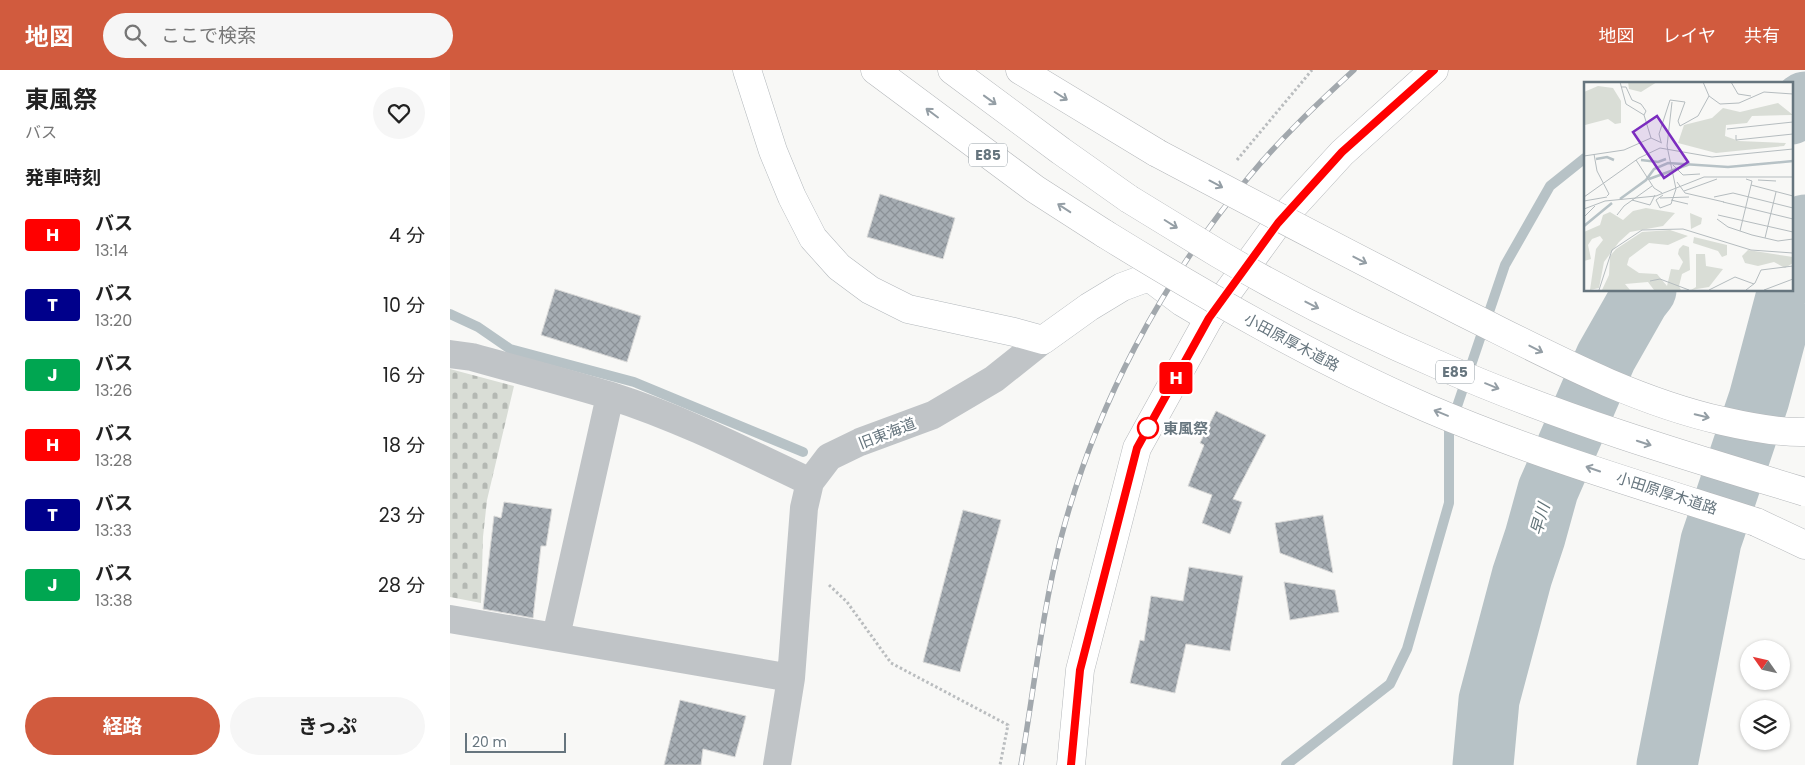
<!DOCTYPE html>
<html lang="ja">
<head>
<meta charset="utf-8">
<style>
	:root { --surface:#fff; --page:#f6f6f6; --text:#222; --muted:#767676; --accent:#d15b3e }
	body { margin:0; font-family:Poppins,"Noto Sans JP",sans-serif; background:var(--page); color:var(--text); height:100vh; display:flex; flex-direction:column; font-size:19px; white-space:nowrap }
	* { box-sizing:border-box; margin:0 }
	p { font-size:16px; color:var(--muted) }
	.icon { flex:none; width:28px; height:28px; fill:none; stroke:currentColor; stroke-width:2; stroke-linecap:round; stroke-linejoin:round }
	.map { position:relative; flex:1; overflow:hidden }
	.panel { display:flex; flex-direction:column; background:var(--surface); width:450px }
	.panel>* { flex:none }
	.badge { padding:0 10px; border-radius:4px; font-size:18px; line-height:32px }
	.needle { width:32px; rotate:304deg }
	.controls { position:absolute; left:1290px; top:570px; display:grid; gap:10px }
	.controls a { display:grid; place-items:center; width:50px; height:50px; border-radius:50%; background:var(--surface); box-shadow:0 1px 4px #0004; font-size:25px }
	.scale { position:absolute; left:15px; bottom:12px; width:101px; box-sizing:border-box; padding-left:5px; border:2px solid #66757e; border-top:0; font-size:14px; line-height:18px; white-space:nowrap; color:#66757e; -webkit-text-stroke:4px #fff; paint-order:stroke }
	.map>.badge { position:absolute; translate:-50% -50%; box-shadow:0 0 0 2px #fff }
	h2 { padding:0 25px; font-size:19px; line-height:45px }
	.round { display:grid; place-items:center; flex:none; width:52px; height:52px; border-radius:26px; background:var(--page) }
	.overview { display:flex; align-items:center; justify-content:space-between; height:85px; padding:0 25px }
	h1 { font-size:24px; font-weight:700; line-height:38px }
	.cta { display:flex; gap:10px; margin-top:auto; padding:10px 25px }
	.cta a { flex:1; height:58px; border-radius:30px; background:var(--accent); color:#fff; font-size:20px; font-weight:700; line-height:58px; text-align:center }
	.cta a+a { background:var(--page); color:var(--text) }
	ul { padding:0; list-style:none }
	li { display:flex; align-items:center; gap:15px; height:70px; padding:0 25px }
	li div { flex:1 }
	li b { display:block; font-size:19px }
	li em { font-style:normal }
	li .badge { min-width:55px; font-weight:700; text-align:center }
	header { display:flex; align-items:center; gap:30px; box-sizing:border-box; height:70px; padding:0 25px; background:var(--accent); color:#fff }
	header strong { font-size:24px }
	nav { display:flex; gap:28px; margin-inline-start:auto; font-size:18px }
	.search { width:350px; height:45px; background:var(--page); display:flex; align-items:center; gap:12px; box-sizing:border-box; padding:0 18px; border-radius:28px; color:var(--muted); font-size:19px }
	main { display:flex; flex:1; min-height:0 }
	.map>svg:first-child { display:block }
</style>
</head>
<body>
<header>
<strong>地図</strong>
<div class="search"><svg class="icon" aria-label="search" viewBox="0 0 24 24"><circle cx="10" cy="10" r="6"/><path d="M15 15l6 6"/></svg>ここで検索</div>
<nav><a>地図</a><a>レイヤ</a><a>共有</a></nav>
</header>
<main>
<section class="panel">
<div class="overview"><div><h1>東風祭</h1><p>バス</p></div><a class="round"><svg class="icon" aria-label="heart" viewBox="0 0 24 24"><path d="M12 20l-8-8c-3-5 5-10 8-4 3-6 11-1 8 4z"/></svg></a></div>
<h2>発車時刻</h2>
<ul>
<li><span class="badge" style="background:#f00;color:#fff">H</span><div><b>バス</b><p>13:14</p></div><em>4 分</em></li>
<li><span class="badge" style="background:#00008b;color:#fff">T</span><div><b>バス</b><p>13:20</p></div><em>10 分</em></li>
<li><span class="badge" style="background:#00a651;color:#fff">J</span><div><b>バス</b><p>13:26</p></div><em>16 分</em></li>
<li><span class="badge" style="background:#f00;color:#fff">H</span><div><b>バス</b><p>13:28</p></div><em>18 分</em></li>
<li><span class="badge" style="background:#00008b;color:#fff">T</span><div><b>バス</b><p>13:33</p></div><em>23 分</em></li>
<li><span class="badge" style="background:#00a651;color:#fff">J</span><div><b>バス</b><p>13:38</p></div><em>28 分</em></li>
</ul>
<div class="cta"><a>経路</a><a>きっぷ</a></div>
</section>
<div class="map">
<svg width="1355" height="695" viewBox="0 0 1355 695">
	<defs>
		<pattern id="cemetery-stones" width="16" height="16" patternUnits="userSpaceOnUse" patternTransform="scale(1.25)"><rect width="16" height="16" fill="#d9ddd6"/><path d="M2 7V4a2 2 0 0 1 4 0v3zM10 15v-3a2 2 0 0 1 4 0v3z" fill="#b4b8b3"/></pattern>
		<pattern id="building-cross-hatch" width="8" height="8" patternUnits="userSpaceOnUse" patternTransform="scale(1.25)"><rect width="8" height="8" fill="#a6adb3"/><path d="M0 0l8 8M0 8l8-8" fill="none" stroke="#8b9197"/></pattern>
	</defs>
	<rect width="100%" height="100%" fill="#f8f8f6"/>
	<!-- cemetery -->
	<path fill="url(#cemetery-stones)" d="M0,299L64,316L37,430L33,467L31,533L0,527Z"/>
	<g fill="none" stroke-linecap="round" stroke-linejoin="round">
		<!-- stream -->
		<path stroke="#b7c2c6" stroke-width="10" d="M0,244L28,257L60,279L184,312L353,382
			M836,695L940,614L957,579L999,433V360L1055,195L1100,116L1135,88"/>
		<!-- river -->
		<path stroke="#b7c2c6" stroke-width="61" d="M1341,44L1355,32
			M1341,206L1355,155
			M1033,695L1039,630L1072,506L1085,467L1098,420L1156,287L1189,229L1196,220
			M1217,695L1261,471L1309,329L1338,220"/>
	</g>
	<!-- building -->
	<path fill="url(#building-cross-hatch)" stroke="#dadad9" d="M430,124L505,148L493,189L417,167Z
		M105,219L191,246L177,292L91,265Z
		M766,341L816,365L783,429L792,432L780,464L752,453L762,425L738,416L754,375L750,373Z
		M54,432L102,439L96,476H91L83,548L33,539L44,446L51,448Z
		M513,440L551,450L510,602L473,592Z
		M873,445L879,480L883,503L830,483L825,453Z
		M739,497L793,506L780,581L736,574L725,623L680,613L690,570L694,571L701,526L733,531Z
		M834,512L885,520L889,542L840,550Z
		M230,630L296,646L285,687L253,679L251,695H214Z"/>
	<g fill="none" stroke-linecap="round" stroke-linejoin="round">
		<defs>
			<path id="secondary" d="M297,0L323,81L342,127L363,168L389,197L420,220L458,239L564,262L593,270L639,237L672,217L699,207L732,232L759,248"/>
			<path id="highway" d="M425,0L585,119L655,164
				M502,0L611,81L679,129
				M570,0L707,83
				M1306,452L1355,475
				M621,695L630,600L687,378L759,248L828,153L892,83L984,0"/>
		</defs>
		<!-- secondary casing -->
		<use href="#secondary" stroke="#b3b8bc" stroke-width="29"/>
		<!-- highway casing -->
		<use href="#highway" stroke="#b4b7ba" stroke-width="29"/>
		<!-- path -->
		<path stroke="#babdbf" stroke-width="3" stroke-dasharray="2.5 2.5" stroke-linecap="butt" d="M787,90L862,0
			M379,515L397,532L441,593L558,655L550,695"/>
		<!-- street -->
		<path stroke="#c0c4c7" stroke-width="28" d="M0,284L22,287C68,300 115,312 161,326C230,348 295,381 360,412
			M0,549L341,608
			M107,562L160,326
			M327,695L341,608L354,438L360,412L379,387L410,372L483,345L544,309L593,270"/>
		<!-- secondary -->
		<use href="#secondary" stroke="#fff" stroke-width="28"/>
		<!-- highway -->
		<use href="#highway" stroke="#fff" stroke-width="28"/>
		<defs>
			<path id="rail" d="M571,695C584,619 592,542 611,468C645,337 711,212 798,108C830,69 867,34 904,0"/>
		</defs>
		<!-- rail casing -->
		<use href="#rail" stroke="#a2a8ad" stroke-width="5.5"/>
		<!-- rail -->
		<use href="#rail" stroke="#fff" stroke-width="4" stroke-dasharray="11" stroke-linecap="butt"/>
		<defs>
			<path id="highway-bridge" d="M707,83C809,137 910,190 1012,242C1097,284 1180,330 1273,351C1299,357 1328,363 1355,362
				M679,129C709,147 739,166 769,184C840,226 916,264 991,296C1109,348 1232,385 1355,422
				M655,164C759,228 865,289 977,338C1084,384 1196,417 1306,452"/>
		</defs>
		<!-- highway-bridge casing -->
		<use href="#highway-bridge" stroke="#b4b7ba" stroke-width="29" stroke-linecap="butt"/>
		<!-- highway-bridge -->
		<use href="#highway-bridge" stroke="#fff" stroke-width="28"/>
	</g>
	<!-- one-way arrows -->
	<defs><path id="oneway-shaft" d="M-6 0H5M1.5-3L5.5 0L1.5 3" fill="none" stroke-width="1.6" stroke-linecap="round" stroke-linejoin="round" transform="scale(1.25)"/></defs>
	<g stroke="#949ea5">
		<use href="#oneway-shaft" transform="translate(611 26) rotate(32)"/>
		<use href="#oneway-shaft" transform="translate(540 30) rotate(36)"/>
		<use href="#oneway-shaft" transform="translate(482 43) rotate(-143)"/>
		<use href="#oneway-shaft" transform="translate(766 114) rotate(28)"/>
		<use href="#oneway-shaft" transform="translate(614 138) rotate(-147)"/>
		<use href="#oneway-shaft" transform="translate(721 154) rotate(32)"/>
		<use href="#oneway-shaft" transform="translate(910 190) rotate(27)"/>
		<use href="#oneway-shaft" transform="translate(862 235) rotate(27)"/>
		<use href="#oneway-shaft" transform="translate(1086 279) rotate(27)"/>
		<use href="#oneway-shaft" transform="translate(1042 316) rotate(22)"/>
		<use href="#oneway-shaft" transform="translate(991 343) rotate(-158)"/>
		<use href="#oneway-shaft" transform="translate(1252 346) rotate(13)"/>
		<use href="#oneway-shaft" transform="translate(1194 373) rotate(18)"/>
		<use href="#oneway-shaft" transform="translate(1143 399) rotate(-161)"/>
	</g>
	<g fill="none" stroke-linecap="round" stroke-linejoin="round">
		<defs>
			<path id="line" d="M621,695L630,600L687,378L759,248L828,153L892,82L984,0"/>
		</defs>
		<!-- line casing -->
		<use href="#line" stroke="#fff" stroke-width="11"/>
		<!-- line -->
		<use href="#line" stroke="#f00" stroke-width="8"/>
	</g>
	<!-- markers -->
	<circle fill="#fff" stroke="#f00" stroke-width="2.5" cx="698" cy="358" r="10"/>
	<g text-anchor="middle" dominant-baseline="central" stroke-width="5" stroke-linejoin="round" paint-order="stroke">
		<!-- shield labels -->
		<g fill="#fff" stroke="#949ea5" stroke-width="1">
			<rect x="519" y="73.5" width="38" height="23" rx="4"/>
			<rect x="986" y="290.5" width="38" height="23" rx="4"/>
		</g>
		<g font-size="14" font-weight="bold" fill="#66757e">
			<text x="538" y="85">E85</text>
			<text x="1005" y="302">E85</text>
		</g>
		<!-- street labels -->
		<g font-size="15" fill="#66757e" stroke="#fff">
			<text transform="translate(842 272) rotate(28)">小田原厚木道路</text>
			<text transform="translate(437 363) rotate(-21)">旧東海道</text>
			<text transform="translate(1217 423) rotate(18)">小田原厚木道路</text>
		</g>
		<!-- stop labels -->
		<g font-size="15" font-weight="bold" fill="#66757e" stroke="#fff" text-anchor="start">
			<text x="713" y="358">東風祭</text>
		</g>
		<!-- water labels -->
		<g font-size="16" font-style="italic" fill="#617378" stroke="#fff">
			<text transform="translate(1090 449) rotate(-74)">早川</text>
		</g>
	</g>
	<!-- overview -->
	<g transform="translate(1134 12)">
		<rect width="209" height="209" fill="#f8f8f6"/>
		<path d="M44,0H73L57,10L45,7ZM14,4L29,6L37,19V41L31,42L24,37L1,43L0,10ZM194,21L209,33L168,34L163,41L142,43L141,54L155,59L202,61L200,64L132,71L94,61L100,43L128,36L139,26L156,30ZM62,126L91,131L79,144L46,150L35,160L20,180L15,206L6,208L12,167L19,158L16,154L8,157L4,163L7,177L0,179V150L16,143L19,133L26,130L39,138L49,129ZM106,131L118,136L117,142L107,147ZM86,148L104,154L84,163L65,161L45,176L43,183L55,191L73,192L83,204L87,187L95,188L99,180L94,172L95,167L99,163L105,165L106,188L98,192L95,204L97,208H70L64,200L41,202L46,208H18L25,193L26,174L32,167L58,150ZM110,155L143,163V173L138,175L134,169L109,161ZM164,168L209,175V181L201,186L190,180L174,184L161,181L158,174ZM112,172H121L122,184L139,187L125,205L107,208L112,205Z" fill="#d9ddd6"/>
		<path fill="none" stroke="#b7c2c6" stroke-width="2.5" d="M12,77L23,75L30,78M57,78L74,80L82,77M65,97L106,82M36,117L62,98L70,87L84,81L144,85L209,79M0,144L28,121"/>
		<path fill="none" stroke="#b5bcbf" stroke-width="1" d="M36,0L42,22L60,33L67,56M119,0L125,14L136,22L155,21L180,10L209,12M147,0L154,12L167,14M37,5H42L48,18L57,22L62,29L60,33M143,47L209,40M152,53V58L209,52M77,60L75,52L86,18L101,20L94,39L96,44L114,34L125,14M10,72L13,89L25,112L23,114M0,74L40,68L67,56L78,61M52,78L70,106L78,111M89,83L99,93L116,92M174,98L192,99M93,100L101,111L140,120M167,103L209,114M100,109L133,97M79,113L72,118L76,126L87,122L92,107L83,64L88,20M0,115L55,76L76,66L128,75L209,67M130,115L149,111L209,126M76,116L105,115M48,118L66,123L71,113M87,118L104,122M0,119L23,115M139,120L209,137M0,127L21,119L72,114L120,95H209M33,133L40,124L68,104M134,133L209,150M0,135L11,124M133,137L144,145L168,153L194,159L209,157M156,149L168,99L162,97M181,156L192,110M66,199L76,197L105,208M15,208L28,168L58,148L99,147L167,168L209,171M125,208L151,195L170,202M162,208L171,201L177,188L209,184M180,208L209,197"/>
		<path fill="#7b2cbf" fill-opacity="0.15" stroke="#7b2cbf" stroke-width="2.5" d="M73,34L104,80L80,96L49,50Z"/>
		<rect width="209" height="209" fill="none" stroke="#66757e" stroke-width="2.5"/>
	</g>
</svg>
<div class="controls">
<a><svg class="needle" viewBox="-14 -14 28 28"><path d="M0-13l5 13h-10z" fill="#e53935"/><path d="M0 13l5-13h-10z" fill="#767676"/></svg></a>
<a><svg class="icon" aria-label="layers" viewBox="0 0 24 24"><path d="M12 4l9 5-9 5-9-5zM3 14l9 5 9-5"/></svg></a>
</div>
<div class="scale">20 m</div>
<b class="badge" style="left:726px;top:308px;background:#f00;color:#fff">H</b>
</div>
</main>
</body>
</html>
